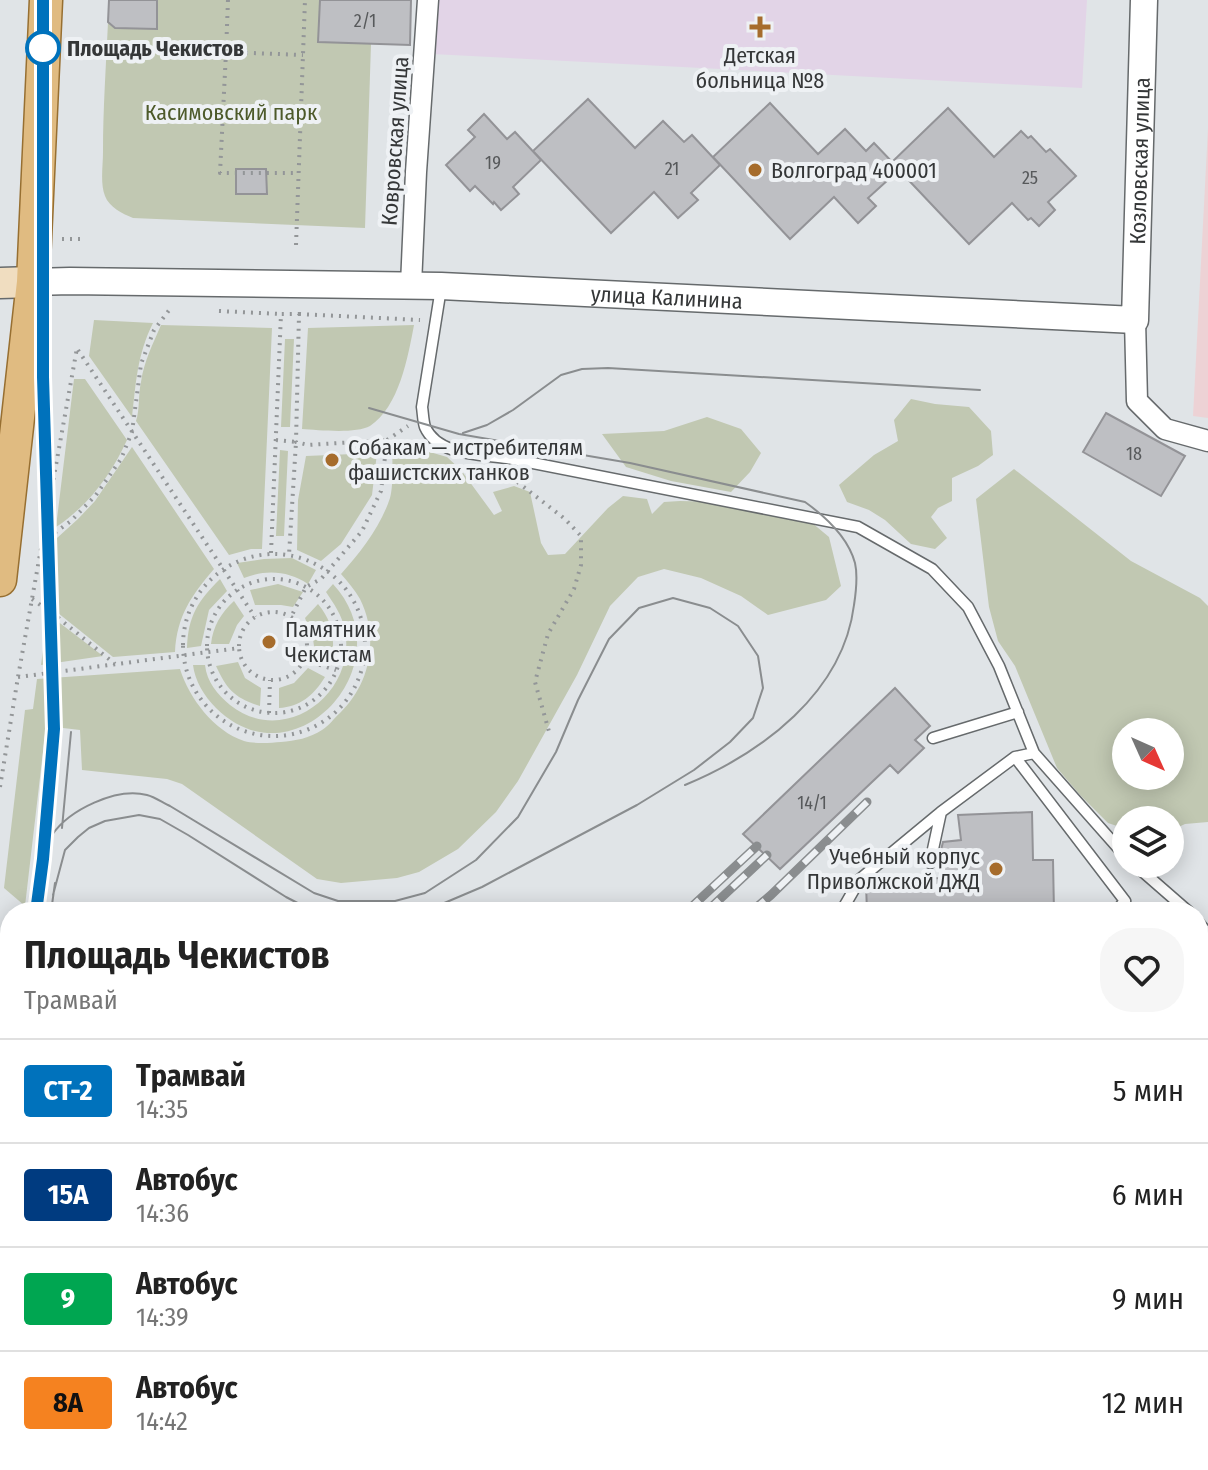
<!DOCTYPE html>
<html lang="ru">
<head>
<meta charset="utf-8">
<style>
	:root { --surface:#fff; --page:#f6f6f6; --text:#222; --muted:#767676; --line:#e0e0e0 }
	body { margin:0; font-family:"Fira Sans Condensed",sans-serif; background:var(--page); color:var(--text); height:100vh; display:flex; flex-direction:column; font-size:30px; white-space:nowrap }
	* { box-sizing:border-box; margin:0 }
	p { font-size:26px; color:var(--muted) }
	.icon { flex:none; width:44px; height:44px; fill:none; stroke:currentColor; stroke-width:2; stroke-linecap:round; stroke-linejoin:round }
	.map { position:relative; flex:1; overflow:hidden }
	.panel { position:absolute; left:0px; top:902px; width:1208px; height:568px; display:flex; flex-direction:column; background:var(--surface); border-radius:32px 32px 0 0; box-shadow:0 4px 20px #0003 }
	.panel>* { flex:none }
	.badge { padding:0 16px; border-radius:6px; font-size:28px; line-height:52px }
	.needle { width:52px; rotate:135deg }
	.controls { position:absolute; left:1112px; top:718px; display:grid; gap:16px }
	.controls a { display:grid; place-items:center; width:72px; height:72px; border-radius:50%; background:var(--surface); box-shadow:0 4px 20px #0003; font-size:40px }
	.map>.badge { position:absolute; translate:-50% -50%; box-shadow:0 0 0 4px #fff }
	.round { display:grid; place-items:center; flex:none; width:84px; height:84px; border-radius:32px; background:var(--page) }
	.head { display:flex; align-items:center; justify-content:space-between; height:136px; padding:0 24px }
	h1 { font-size:38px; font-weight:700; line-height:60px }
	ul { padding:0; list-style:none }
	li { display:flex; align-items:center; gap:24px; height:104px; padding:0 24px; border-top:2px solid var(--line) }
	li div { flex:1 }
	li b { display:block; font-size:30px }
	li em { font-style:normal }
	li .badge { min-width:88px; font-weight:700; text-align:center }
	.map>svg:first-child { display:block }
</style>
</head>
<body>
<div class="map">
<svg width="1208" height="1470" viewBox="0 0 1208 1470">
	<rect width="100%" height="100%" fill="#e0e4e7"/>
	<!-- industrial -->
	<path fill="#edd2d5" d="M1208,128V418L1193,416Z"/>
	<!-- medical -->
	<path fill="#e2d4e7" d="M435,0H1087L1082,88L432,54Z"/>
	<!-- green -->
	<path fill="#c1c8b2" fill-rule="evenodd" d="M157,0H320L318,42L371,44L365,228L133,218C123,214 109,207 105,196C100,183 103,166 103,152C103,109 106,66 108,22L115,28Z
		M94,320L153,323C137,355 136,383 132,417L89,356Z
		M161,325L272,328L262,549H251L229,555L136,421C140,409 138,395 141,382C144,361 153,344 161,325Z
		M414,325C408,357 399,407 370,426C356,434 318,430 302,429L308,328Z
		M285,339H294L290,427H281Z
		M74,379H85L127,440C111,475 88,506 56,527Z
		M911,399L935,404L969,407L991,431L993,455L978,466L952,478V501L938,508L931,517L947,538L935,549L911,544L885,520L869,510L847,502L839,485L874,455L898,441L894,420Z
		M707,417L741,429L761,453L750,472L731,492L671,481L626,467L602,434L664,431Z
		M392,441L447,457L461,470L494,515L502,511L493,492L514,486L530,492L541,543L548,555L565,554L608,508L623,496L647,499L652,514L664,502L680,501L723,502L811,522L829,537L841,586L826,600L768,615L741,596L701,578L664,569L638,577L610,606L577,675L518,781L496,812L458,849L419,872L397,878L341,883L317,879L182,784L167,779L82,770L80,730L46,726L25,906L4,888L25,710L33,709L37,679L180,669C189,698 214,731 244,741C255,744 270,743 281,742C295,741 310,738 322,730C329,726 334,718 340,713C371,683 379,637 360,599C355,590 348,582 341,574C360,553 381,526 390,498C394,483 392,457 392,441Z
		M132,447L214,569C191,596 177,616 175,652L113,657L48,605L57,538L78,519L95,501Z
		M280,450L288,451L284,536H276Z
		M377,453L372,495L341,544L321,561L297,550L298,500L306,456Z
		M1014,469L1131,561L1200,598L1208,606V822L1185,824L1170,831V820H1126V829L1108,823L1080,795L1057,768L1015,666L998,641L989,607L976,499ZM1126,732H1170V776H1126Z
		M292,558L316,570L308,584C289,571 266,569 244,578L237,563L264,559Z
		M220,579L227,591L209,610L201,646L187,648C188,616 198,601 220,579Z
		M278,584L303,592L293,607L281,605H255L250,590Z
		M333,584C407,664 294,786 216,708C204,696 195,681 193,665H205C207,682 217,694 230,705C284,748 357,694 345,630C342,615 334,604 326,592Z
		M234,601L244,616L237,625L229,644H211C213,626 221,613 234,601Z
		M318,604C332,621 335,636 332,658L315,653L313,639L305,618Z
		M48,614L103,656L41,665Z
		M238,662L245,678L261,688L260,706C235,698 227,690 216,666Z
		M308,668L325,677C314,695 300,707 279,708V688L294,683Z
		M1208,1366V1470H1190L1186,1460H1198V1374Z
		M326,1460H372L368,1470H325Z
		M999,1460H1083L1086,1463L1078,1470H892L914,1463L952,1470Z"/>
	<!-- building -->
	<path fill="#bebfc3" stroke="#939397" stroke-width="2" d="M109,0H157V29L115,28L108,22Z
		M320,0H411L410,45L318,42Z
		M588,99L635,148L663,121L684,142L692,135L720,165L691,193L698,200L678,218L654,192L611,233L533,151Z
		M770,103L818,154L845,129L866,151L874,143L894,164L892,162L948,108L994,157L1021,131L1028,138L1031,136L1046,152L1050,149L1076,176L1048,202L1055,210L1039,226L1031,218L1028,220L1012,203L969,244L899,170L868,198L876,206L858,223L834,197L790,239L713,157Z
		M484,114L507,139L515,132L541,160L513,187L519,194L501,210L494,202L493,204L475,186L470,191L446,165L475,137L468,130Z
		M236,169H266L267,194H236Z
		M1106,413L1185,456L1161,496L1083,452Z
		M895,688L930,726L915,740L924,748L898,773L890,765L780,869L743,834Z
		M1032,812L1033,860H1053L1054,912H867L866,884L869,882L940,878L939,858L943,842L961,840L958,815Z"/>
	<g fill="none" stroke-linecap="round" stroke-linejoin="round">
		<defs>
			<path id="service" d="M441,288L422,407C423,413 423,421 425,427C438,456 480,454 507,458L858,527L932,569L968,607L999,666L1034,753L1126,857
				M933,738L1018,712
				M1034,753L1015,757L1125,901L1115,912
				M930,863L941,812
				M1134,864L1189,912
				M841,912L860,879L941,812L1015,757
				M1198,922L1208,934"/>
			<path id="minor" d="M411,285L416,172L428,0
				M1135,320L1137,401L1165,429L1208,441
				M1198,1150L1208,1149
				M0,1165L10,1166"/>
			<g id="tertiary">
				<path id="s1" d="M33,282L70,281L441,286L1135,320L1144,0"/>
			</g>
			<path id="secondary" d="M0,283L33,282"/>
			<path id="primary" d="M0,580L33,282L46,0"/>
		</defs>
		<!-- service casing -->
		<use href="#service" stroke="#666a6c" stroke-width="13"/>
		<!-- minor casing -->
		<use href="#minor" stroke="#666a6c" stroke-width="23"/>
		<!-- tertiary casing -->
		<use href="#tertiary" stroke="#666a6c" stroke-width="29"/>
		<!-- secondary casing -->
		<use href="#secondary" stroke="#666a6c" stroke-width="33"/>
		<!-- primary casing -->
		<use href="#primary" stroke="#976f31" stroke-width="35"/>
		<!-- path -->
		<path stroke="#939698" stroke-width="4" stroke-dasharray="2 6" stroke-linecap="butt" d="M228,0L226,52L303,55
			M226,52L220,173H298
			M62,239H86
			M296,245L305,0
			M219,311L281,314
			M299,314L420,320
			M78,350L255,617
			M276,440L296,442L289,555
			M387,440L408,426
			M511,477L565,519L581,536V565L574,589L548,634L535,682L550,735
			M42,542L71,521L96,495L121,459L132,432L141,364L154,330L170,309
			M271,553L281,314H299L296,442L308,445L387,440L381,491L362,531L321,579L306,587L291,617
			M183 645a91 91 0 1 1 182 0a91 91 0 1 1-182 0Z
			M207 646a67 67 0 1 1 134 0a67 67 0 1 1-134 0Z
			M32,599L56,616L115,664
			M239 646a34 34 0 1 1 68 0a34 34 0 1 1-68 0Z
			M304,660L336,670
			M18,677L239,648
			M269,713L270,680
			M0,787L18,677L77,348
			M0,1082L10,1083
			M1198,1182H1208
			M0,1208L10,1210
			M0,1224H10
			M1198,1423L1208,1429
			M870,1470L890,1460"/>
		<!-- service -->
		<use href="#service" stroke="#fff" stroke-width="10"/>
		<!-- minor -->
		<use href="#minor" stroke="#fff" stroke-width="20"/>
		<!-- tertiary -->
		<use href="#tertiary" stroke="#fff" stroke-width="26"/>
		<!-- secondary -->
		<use href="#secondary" stroke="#f0ddc0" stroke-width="30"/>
		<!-- primary -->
		<use href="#primary" stroke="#e0bb81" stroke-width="32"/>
		<!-- tram -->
		<path stroke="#8a8d8f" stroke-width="2" d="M369,408L459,434L630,463L805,502C826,517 848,537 855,563C858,576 856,592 854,605C843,693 762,753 685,785
			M463,433L487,425L513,410L561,375L582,369L608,368L980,390
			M62,828L71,732
			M43,859C46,851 47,842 52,835C69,810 116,787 147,795C155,797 163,803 170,806L314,893L338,901H395L425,893L476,860L518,817L556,752L578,700L609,639L639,608L673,598L710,608L738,626L758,656L763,688L753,718L730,742L694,770L637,805L482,887L423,912
			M53,895L65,850L78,837L89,828L105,821L139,815L160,819L188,835L286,897L315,912
			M36,912L43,859L54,729
			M51,912L55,883
			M0,1206L10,1122
			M0,1331L10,1247"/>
		<defs>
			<path id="rail" d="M686,912L757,846
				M706,912L767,855
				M751,912L771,895L867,802
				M0,1090L10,1091"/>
		</defs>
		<!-- rail casing -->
		<use href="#rail" stroke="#8a8d8f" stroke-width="9"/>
		<!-- rail -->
		<use href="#rail" stroke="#eef1f4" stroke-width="6" stroke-dasharray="18" stroke-linecap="butt"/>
	</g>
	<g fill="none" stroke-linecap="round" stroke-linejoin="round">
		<defs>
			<path id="line" d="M36,912L43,859L54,729L43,377V0"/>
		</defs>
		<!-- line casing -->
		<use href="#line" stroke="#fff" stroke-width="18"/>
		<!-- line -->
		<use href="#line" stroke="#0072bc" stroke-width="12"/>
	</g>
	<!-- markers -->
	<g fill="#a66c2c" stroke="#eef1f4" stroke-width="3">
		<path d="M756 15h8v8h8v8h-8v8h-8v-8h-8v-8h8z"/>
		<circle cx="755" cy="170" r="8"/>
		<circle cx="332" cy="460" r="8"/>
		<circle cx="269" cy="642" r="8"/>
		<circle cx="996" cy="869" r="8"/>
	</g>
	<circle fill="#fff" stroke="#0072bc" stroke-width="4" cx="43" cy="48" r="16"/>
	<g text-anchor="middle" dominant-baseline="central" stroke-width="8" stroke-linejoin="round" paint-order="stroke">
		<!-- number labels -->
		<g font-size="18" fill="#57595b">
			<text x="365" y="21">2/1</text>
			<text x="493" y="163">19</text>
			<text x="672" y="169">21</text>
			<text x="1030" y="178">25</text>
			<text x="1134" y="454">18</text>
			<text x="812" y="803">14/1</text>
		</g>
		<!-- stop labels -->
		<g font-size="22" font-weight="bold" fill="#353738" stroke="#eef1f4" text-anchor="start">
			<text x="67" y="48">Площадь Чекистов</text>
		</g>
		<!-- poi labels -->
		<g font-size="22" fill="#353738" stroke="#eef1f4" text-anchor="start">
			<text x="760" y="55" text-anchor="middle">Детская<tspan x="760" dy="25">больница №8</tspan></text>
			<text x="771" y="170">Волгоград 400001</text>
			<text x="348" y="447">Собакам — истребителям<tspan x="348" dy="25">фашистских танков</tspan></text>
			<text x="285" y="629">Памятник<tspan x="285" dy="25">Чекистам</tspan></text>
			<text x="980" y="856" text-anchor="end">Учебный корпус<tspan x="980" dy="25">Приволжской ДЖД</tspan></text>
		</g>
		<!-- park labels -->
		<g font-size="22" fill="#4d5a2a" stroke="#eef1f4">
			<text x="231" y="112">Касимовский парк</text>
		</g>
		<!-- street labels -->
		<g font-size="22" fill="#353738" stroke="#eef1f4">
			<text transform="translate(395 141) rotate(-86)">Ковровская улица</text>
			<text stroke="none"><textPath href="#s1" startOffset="1262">Козловская улица</textPath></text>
			<text stroke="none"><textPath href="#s1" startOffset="634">улица Калинина</textPath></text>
		</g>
	</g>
</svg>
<div class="controls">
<a><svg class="needle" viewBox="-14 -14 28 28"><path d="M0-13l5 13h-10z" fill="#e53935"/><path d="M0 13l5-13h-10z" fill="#767676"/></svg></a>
<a><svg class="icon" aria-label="layers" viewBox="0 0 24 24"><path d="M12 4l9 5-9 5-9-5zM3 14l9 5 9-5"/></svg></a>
</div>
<section class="panel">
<div class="head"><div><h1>Площадь Чекистов</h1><p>Трамвай</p></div><a class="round"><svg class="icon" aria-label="heart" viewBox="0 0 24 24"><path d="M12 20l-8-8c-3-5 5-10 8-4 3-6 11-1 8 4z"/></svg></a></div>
<ul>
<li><span class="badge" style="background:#0072bc;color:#fff">СТ-2</span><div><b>Трамвай</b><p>14:35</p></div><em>5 мин</em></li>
<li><span class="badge" style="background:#003b80;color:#fff">15А</span><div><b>Автобус</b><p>14:36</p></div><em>6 мин</em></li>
<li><span class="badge" style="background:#00a651;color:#fff">9</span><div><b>Автобус</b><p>14:39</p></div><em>9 мин</em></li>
<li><span class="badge" style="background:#f58220;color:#111">8А</span><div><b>Автобус</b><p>14:42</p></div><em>12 мин</em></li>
</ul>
</section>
</div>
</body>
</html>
